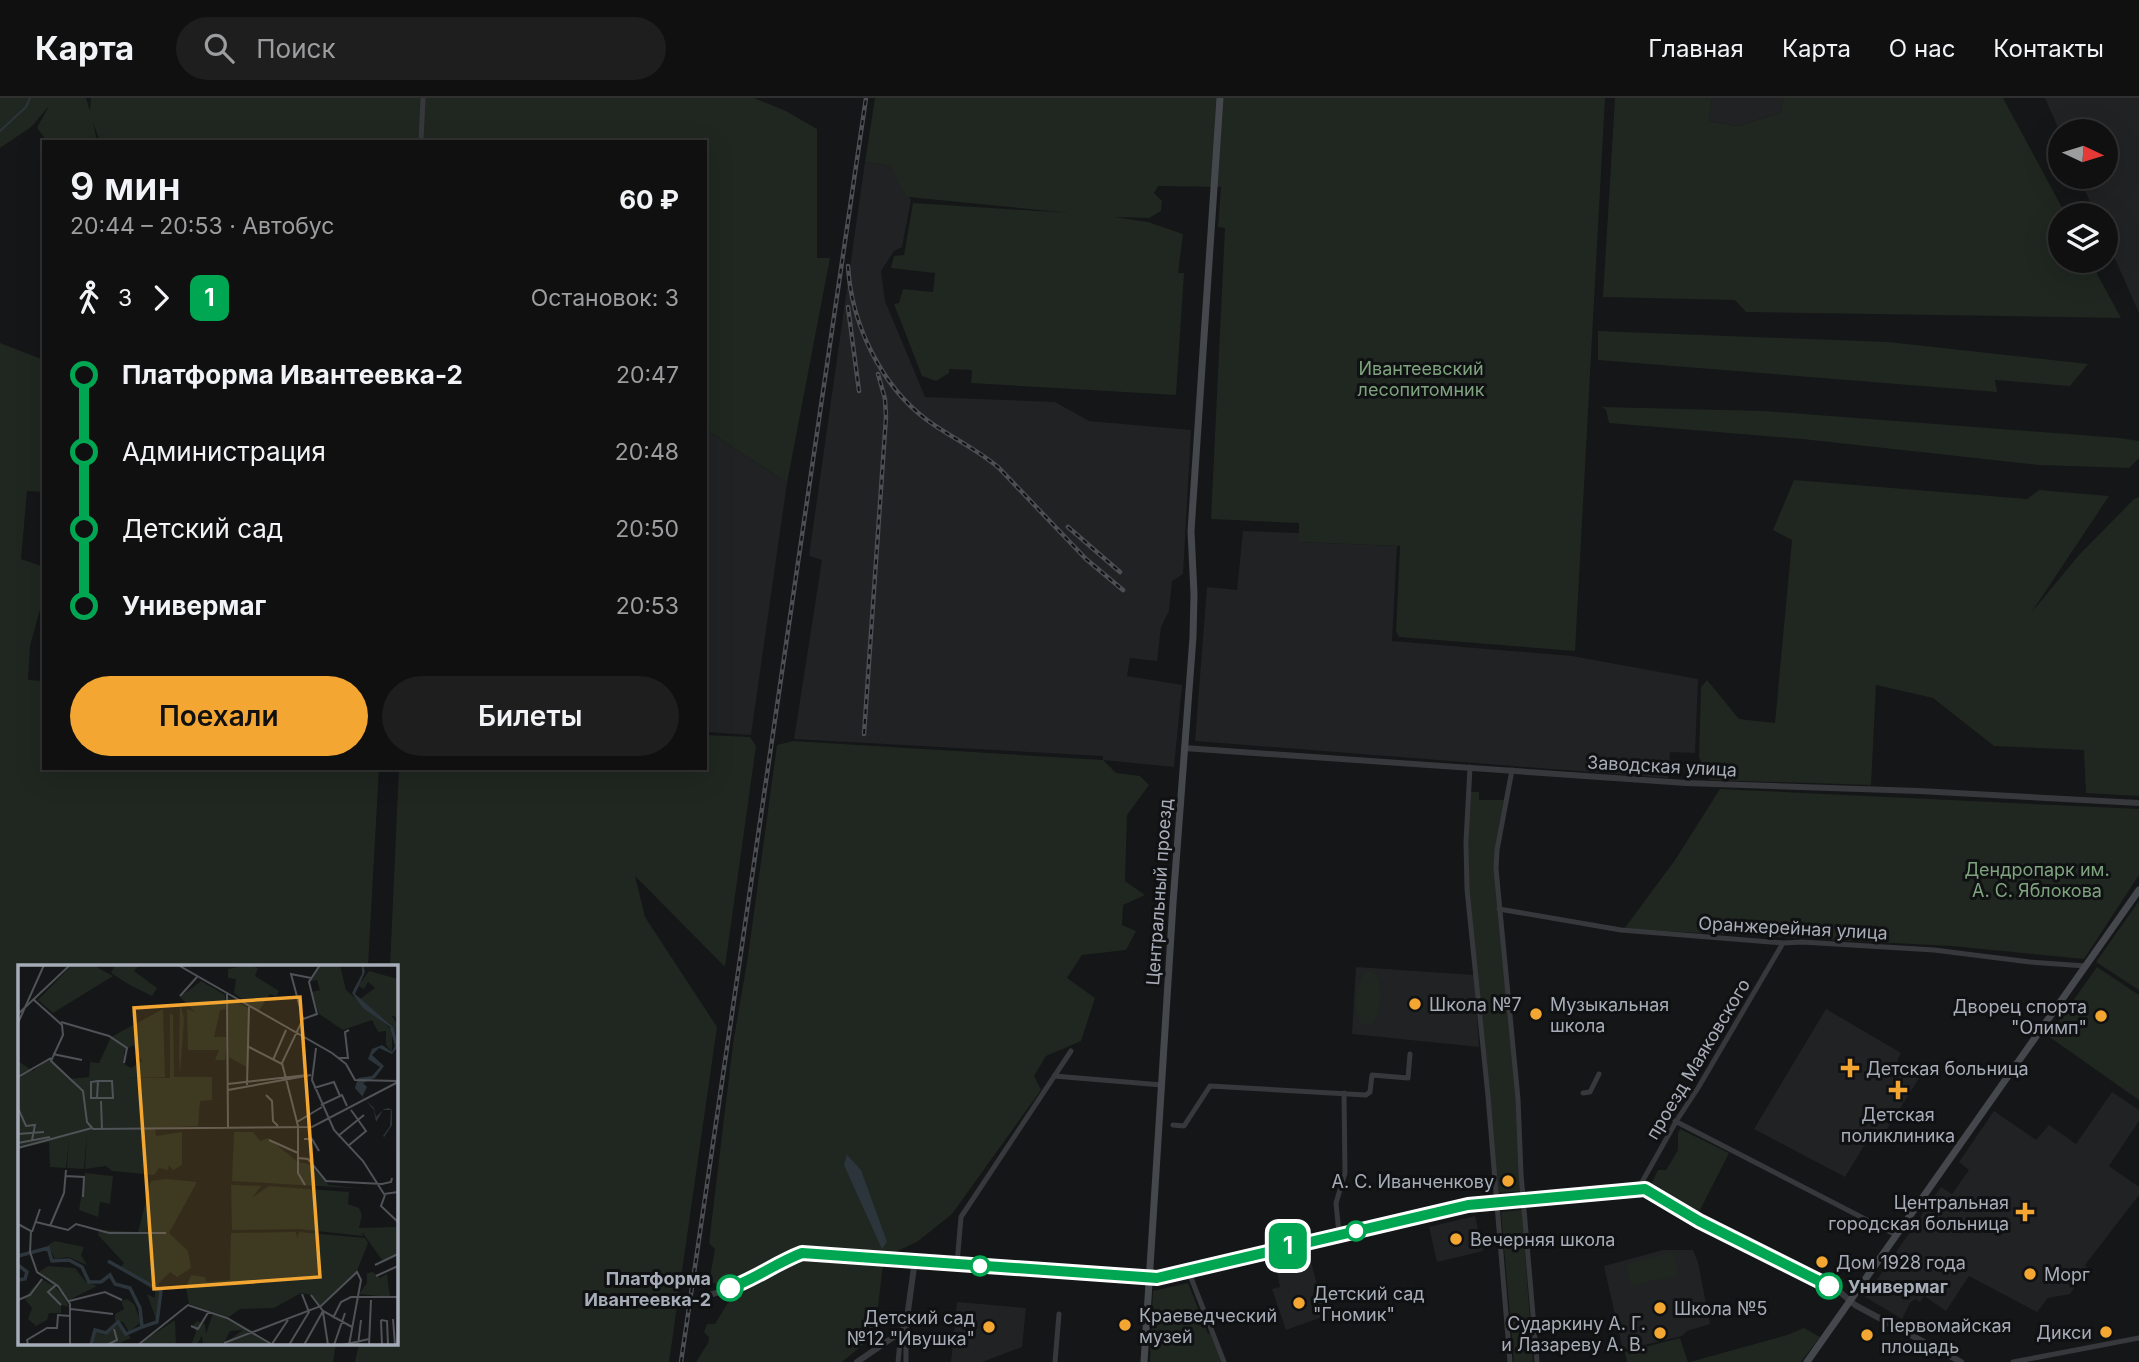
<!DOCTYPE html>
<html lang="ru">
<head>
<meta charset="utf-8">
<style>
	:root { --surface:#101011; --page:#1e1e1f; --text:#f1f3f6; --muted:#9c9d9f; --line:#303031; --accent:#f3a732 }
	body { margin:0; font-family:Inter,sans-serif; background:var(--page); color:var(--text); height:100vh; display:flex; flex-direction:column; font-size:26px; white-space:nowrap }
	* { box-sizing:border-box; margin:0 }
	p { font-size:23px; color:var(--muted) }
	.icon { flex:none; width:38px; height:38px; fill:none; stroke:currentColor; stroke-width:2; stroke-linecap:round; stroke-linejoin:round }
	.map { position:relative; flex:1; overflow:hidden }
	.sheet { position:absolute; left:42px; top:42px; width:665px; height:630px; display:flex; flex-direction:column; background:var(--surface); border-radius:0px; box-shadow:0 7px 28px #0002,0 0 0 2px var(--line) }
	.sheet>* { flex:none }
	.badge { padding:0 14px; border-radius:10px; font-size:24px; line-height:46px }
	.needle { width:46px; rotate:94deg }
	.controls { position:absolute; left:2048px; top:21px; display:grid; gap:14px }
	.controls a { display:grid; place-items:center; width:70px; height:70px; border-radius:50%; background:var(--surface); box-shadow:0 7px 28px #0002,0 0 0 2px var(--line); font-size:35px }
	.map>.badge { position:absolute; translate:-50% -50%; box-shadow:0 0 0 4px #fff }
	.legs { display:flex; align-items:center; gap:10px; height:77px; padding:0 28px; font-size:23px }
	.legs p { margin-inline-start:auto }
	.headline { display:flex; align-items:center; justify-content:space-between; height:119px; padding:0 28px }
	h1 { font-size:38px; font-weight:600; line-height:52px }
	.primary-button { display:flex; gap:14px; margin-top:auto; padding:14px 28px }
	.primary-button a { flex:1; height:80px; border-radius:42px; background:var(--accent); color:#111; font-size:28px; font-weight:600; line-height:80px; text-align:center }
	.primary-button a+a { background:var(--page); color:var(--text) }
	ul { padding:0 28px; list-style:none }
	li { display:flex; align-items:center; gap:24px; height:77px; font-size:26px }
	li i { display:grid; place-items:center; width:10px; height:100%; margin:0 9px; background:currentColor }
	li i::after { content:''; width:18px; height:18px; margin:-9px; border:5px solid; border-radius:50%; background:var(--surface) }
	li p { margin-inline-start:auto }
	li:first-child i { background:linear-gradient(#0000 50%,currentColor 0) }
	li:last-child i { background:linear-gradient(currentColor 50%,#0000 0) }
	header { display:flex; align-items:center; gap:42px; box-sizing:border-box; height:98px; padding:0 35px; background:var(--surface); border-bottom:2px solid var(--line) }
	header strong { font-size:33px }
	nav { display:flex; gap:38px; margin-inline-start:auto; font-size:24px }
	.search { width:490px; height:63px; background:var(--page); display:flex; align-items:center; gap:18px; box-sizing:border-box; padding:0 24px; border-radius:38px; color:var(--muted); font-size:26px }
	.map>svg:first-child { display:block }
</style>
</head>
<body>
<header>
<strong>Карта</strong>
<div class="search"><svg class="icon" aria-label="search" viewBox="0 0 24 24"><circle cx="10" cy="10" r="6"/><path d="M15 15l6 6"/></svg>Поиск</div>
<nav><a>Главная</a><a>Карта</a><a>О нас</a><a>Контакты</a></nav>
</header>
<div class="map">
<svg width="2139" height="1264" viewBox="0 0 2139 1264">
	<rect width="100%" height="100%" fill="#151617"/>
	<!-- built -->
	<path fill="#212224" d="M1712,0H1783L1781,15L1738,28L1709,23Z
		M2045,0H2139V215L2105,138V117H2096L2079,79H2105V33L2060,34Z
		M865,64L891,68L911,102L902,149L894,153L881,173L885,203L925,299L1055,304L1089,323L1191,332L1183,476L1172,483L1169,513L1161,529L1157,563L1130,560L1127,578L1182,587L1174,669L1103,662V658L794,641L822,462L809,458Z
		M705,331L787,385L751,637L705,634Z
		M1243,433L1299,435V444L1397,448L1392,543L1572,558L1698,581L1695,655L1670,654L1668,680L1195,643L1207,489L1237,492Z
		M1356,869L1474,877L1479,949L1352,936Z
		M1826,911L1901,955L1897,963L1921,977L1887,1031L1873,1033L1845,1079L1754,1031Z
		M2112,994L2139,1012V1023L2109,1068L2139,1089V1097L2085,1167L2088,1170L2070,1196L2048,1200L2037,1214L1969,1178L1946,1213L1924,1198L1920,1204L1915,1201L1910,1205L1902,1221L1865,1199L1941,1089L1952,1096L1969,1072L1959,1064L1994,1013L2036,1042L2049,1027L2076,1046Z
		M1475,1118L1483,1153L1437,1164L1429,1129Z
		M1663,1152H1693L1698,1164L1710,1226L1687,1233L1682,1238L1623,1252L1604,1168Z
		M1310,1160L1325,1218L1286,1232L1272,1191L1280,1189L1276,1168Z
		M957,1204L1026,1210L1022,1249L982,1264H951Z"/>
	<!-- green -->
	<path fill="#1f2720" d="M0,0H86L90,13L91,0H754L786,13L817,31V160H830L787,385L705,331V44H100L93,24L97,44H48L37,30L49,8L31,29L0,50Z
		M875,0H1605L1575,553L1399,539L1396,533L1400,448L1299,444V425L1211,421L1225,130L1218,129L1221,89L1158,88L1154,95L1162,103L1161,113L1149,120L1114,119L1148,124L1183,136L1178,175H1184L1176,297L971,285L972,272L949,271V275L936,283L922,278L894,206L899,205L903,191L933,194L935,175L891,170L894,158L904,157L913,105L1070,115L908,99L901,91L891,68L865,64Z
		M1615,0H1712L1709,23L1738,28L1781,15L1783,0H2003L2066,117H2060V163H2090L2121,220L1746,214L1735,202L1603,199Z
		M1598,233L1888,244L2088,266L2070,288L1995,282L1997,294L1598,262Z
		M0,245L44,262V394L27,393L21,461L44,469V497L30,548L28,582L44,583V670H379L368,868L19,869V1245H336L333,1264H0Z
		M1602,309L1765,313L2120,340L2139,343V360L2129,370L2039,367L1802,341L1609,325L1606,312Z
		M1794,382L2027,401L2039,392L2109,398L2031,515L2079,457L2134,401L2139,399V698L2086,695L2084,652L1994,648L1933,600L1876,587L1871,687L1710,682L1699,659L1701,589L1707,582L1739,621L1775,625L1792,442L1773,432Z
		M705,637L750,639L756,648L725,869L635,778L645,819L717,929L669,1264H355L359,1245H396V869L390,868L399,670H705Z
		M793,643L1103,662L1116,675L1140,678L1149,687L1127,717L1125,783L1145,797L1123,807L1122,827L1136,833L1126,852L1082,857L1067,880L1095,900L1081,943L1046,958L1034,978L1041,992L952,1116L917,1144L884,1159L876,1224L865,1245L842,1264H696L708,1245L709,1239L704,1234L707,1226H715L727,1206L760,1183L763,1177L759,1173L717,1186L709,1184L715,1151L709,1145L733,946L748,858L777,647Z
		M1720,691L2139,711V777L2084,861L1951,848L1624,831L1675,762Z
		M1469,694H1479V702H1504C1489,765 1502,831 1508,895C1514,961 1519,1026 1521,1093L1498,1095L1468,797Z
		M2139,803V892L2096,864Z
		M2097,869L2139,897V1002L2048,938Z
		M1370,873L1375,875C1383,886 1381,916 1372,927L1366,928L1360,925C1353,914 1356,883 1365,874Z
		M1680,1031L1729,1055L1697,1118L1649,1090L1658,1072H1666L1678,1052V1035Z
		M1522,1112L1533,1264H1514L1501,1114Z
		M1673,1154L1678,1177L1631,1188L1626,1166Z
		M1188,1185L1208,1236L1210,1235L1222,1264H1150L1153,1193Z
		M1804,1230L1820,1239L1801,1264H1690L1787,1237Z
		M1680,1240L1688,1264H1627L1625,1254Z"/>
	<!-- water -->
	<path fill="#2b353b" d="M847,1057L861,1072L887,1144L882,1151L844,1067Z"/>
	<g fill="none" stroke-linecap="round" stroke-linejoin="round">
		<!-- stream -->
		<path stroke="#2b353b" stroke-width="2" d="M0,33L26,9L30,0"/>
		<!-- minor -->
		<path stroke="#36383c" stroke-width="5" d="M421,44L423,0
			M1470,669L1466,744L1467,791L1488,998L1510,1264
			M1512,672L1497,752L1496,771L1518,1001L1521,1076L1537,1264
			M1499,811L1621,832L1783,845L1802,844L1934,852L2030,864L2086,868
			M1054,978L1162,987
			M1583,995L1590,994L1599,976
			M1675,1023L1896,1137
			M1173,1027L1184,1028L1210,988L1366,997L1370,994L1372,977L1408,980L1410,956
			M1638,1091L1677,1022L1698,990L1783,845
			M1339,1136L1336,1105L1345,1075L1344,995
			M957,1166L961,1119L1071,953
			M1188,1172L1224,1264
			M906,1227V1264
			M898,1264L901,1234
			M1055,1264L1059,1216
			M2013,1264L2139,1240"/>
		<!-- tertiary -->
		<path stroke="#36383c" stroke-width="6" d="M1184,650L1686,685L1919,693L2139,705
			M707,1197C742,1191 769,1168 802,1155L1157,1180L1469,1107L1638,1091H1645L1699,1123L1817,1181L1840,1194L1855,1207L1961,1264
			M857,1264L901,1234L906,1227L915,1162"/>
		<!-- secondary -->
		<path stroke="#44474c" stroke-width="7" d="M1144,1264L1173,805L1193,539L1194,496L1191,433L1220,0
			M1807,1264L2139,792"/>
		<defs>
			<path id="rail" d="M848,168C851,225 881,288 927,322C950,339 977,351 999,370L1086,461L1123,492
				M848,209L859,293
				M1068,429L1120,474
				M864,636L886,319L885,301L878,276
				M681,1264L866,0"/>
		</defs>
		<!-- rail casing -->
		<use href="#rail" stroke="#4b4e53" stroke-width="4.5"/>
		<!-- rail -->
		<use href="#rail" stroke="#101112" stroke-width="2" stroke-dasharray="5" stroke-linecap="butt"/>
	</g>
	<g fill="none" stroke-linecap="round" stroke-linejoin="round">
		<defs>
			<path id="line-1" d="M730,1190C755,1181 776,1165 802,1155L1157,1180L1468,1107L1645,1091L1699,1123L1829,1188"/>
		</defs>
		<!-- line-1 casing -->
		<use href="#line-1" stroke="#fff" stroke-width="16"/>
		<!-- line-1 -->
		<use href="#line-1" stroke="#00a651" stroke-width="10"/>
	</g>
	<!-- markers -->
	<g fill="#f3a732" stroke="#101112" stroke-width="2.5">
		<circle cx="1415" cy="906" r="7"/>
		<circle cx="1536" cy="916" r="7"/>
		<circle cx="2101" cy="918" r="7"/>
		<path d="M1846.5 959.5h7v7h7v7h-7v7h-7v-7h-7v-7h7z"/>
		<path d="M1894.5 981.5h7v7h7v7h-7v7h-7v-7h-7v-7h7z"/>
		<circle cx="1508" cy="1083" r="7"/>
		<path d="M2021.5 1103.5h7v7h7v7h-7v7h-7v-7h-7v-7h7z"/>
		<circle cx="1456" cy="1141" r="7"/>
		<circle cx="1822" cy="1164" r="7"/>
		<circle cx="2030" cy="1176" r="7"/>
		<circle cx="1299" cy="1205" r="7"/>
		<circle cx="1660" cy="1210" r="7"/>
		<circle cx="1125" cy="1227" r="7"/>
		<circle cx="989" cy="1229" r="7"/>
		<circle cx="2106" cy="1234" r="7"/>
		<circle cx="1660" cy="1235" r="7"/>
		<circle cx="1867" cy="1237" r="7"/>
	</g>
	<g fill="#fff" stroke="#00a651" stroke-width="3.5">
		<circle cx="1356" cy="1133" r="9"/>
		<circle cx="980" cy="1168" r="9"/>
		<circle cx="1829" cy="1188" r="12"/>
		<circle cx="730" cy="1190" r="12"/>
	</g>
	<g text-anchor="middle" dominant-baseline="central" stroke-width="6" stroke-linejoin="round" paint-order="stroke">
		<!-- park labels -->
		<g font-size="18" fill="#7ea37e" stroke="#101112">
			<text x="1421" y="270">Ивантеевский<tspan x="1421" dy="21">лесопитомник</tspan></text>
			<text x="2037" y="771">Дендропарк им.<tspan x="2037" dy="21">А. С. Яблокова</tspan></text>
		</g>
		<!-- street labels -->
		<g font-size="18" fill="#a7adb8" stroke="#101112">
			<text transform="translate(1662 668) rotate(3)">Заводская улица</text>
			<text transform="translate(1159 794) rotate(-86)">Центральный проезд</text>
			<text transform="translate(1793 830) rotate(3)">Оранжерейная улица</text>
			<text transform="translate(1698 961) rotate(-59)">проезд Маяковского</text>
		</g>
		<!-- poi labels -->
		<g font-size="18" fill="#a7adb8" stroke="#101112" text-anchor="start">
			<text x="1429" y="906">Школа №7</text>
			<text x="1550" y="906">Музыкальная<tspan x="1550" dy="21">школа</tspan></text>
			<text x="2087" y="908" text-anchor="end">Дворец спорта<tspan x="2087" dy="21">"Олимп"</tspan></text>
			<text x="1866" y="970">Детская больница</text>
			<text x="1898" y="1016" text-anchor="middle">Детская<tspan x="1898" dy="21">поликлиника</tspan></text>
			<text x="1494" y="1083" text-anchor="end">А. С. Иванченкову</text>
			<text x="2009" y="1104" text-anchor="end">Центральная<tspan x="2009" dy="21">городская больница</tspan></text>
			<text x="1470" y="1141">Вечерняя школа</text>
			<text x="1836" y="1164">Дом 1928 года</text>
			<text x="2044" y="1176">Морг</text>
			<text x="1313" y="1195">Детский сад<tspan x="1313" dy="21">"Гномик"</tspan></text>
			<text x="1674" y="1210">Школа №5</text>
			<text x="1139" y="1217">Краеведческий<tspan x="1139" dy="21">музей</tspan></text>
			<text x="975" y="1219" text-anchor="end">Детский сад<tspan x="975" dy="21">№12 "Ивушка"</tspan></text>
			<text x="1646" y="1225" text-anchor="end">Сударкину А. Г.<tspan x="1646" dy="21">и Лазареву А. В.</tspan></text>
			<text x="1881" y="1227">Первомайская<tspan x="1881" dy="21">площадь</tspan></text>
			<text x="2092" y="1234" text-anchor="end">Дикси</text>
		</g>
		<!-- stop labels -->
		<g font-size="18" font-weight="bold" fill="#a7adb8" stroke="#101112" text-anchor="end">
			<text x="711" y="1180">Платформа<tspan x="711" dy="21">Ивантеевка-2</tspan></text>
			<text x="1848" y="1188" text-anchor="start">Универмаг</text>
		</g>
	</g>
	<!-- overview -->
	<g transform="translate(18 867)">
		<rect width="380" height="380" fill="#151617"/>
		<path d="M54,0H75L95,11L35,48L20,35ZM97,0H121L116,6L139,23L134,31L110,19L93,8ZM231,0L240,3L237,11L261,26L258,32L252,29L240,47L216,28L218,14L210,13V4ZM303,0H322L328,25L374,65V87L368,80V66L360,67L354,55L325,65L301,49L294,27L302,25L299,15L293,16ZM351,6L380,14V53L373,50L380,60V79L377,64L342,34L357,23L350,17L346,24L340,21ZM183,16L207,30L208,44L202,45L196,72H209L207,95H197L201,85H170L169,44L177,47L162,32ZM210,32L230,43V103L211,92ZM162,38L166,53L162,111L161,89ZM145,44L147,112H107L152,113V48L155,50L156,112H194V135L182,136L180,161L137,163L138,171L164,167V200L155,205L151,200L150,205L141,203L136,210L94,206L88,201L67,204L69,167L66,204L49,203L51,174L48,203L32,202L31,177L0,183V96L15,106L32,92L52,114L71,112L72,97L81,98L93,72ZM115,80L124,96L113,103L106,99V86ZM216,167H235L242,176L250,173L280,197L291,199L311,220L349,224L214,216ZM67,208L95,211L92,239L82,237L80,252L61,245ZM149,214L179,217L151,268L170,286L173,303L159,312L152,307L140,319L144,327L139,357L129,329L137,333V326L102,303L106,298L80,270L81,265L120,267L133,216ZM213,220L243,221L234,233L251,221L331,227L330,239L341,243L344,250L341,263L380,262V289L364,295L344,267L345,271L281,264L214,265ZM278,267L279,273L281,267L347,273L350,278L339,306L302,341L293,330L283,328L256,343L222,344L211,352L171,339L168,323L173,310L187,312L188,317L212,315L213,268ZM37,276L66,282L63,290L69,300L50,292L37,294L30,280ZM30,301L57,303L67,316L79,321L51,335L21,307ZM355,307L362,313L369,309L372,332L341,329L349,318V308ZM23,314L42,324L51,342L43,340V348H31L29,355L18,361L10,354L14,343L6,333ZM109,334L116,339L123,357L111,367L105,357L97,356V349L106,344L103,336ZM195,348L206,352L253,380L207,378L225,365L212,366L205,380H185L184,370L179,380H173L178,367L175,360L179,356L187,359L188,369ZM157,355L158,380H122L133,371ZM101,359L113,373L98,380H75L78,367L86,370Z" fill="#1f2720" fill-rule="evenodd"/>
		<path d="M336,0H345L347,7L337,29L376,63L380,81L374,89L361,83L354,90L366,101L357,113L345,118L349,122L344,132L356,143L358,152L366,144L371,143L374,145V160L366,172L380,183L365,171L372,161L373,145H365L358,157L356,145L337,123L340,113L354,111L362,102L350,94L354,84L364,80L374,87L377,81L372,62L345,43L334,28L344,9V1Z" fill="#2b353b"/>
		<path fill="none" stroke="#2b353b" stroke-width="3.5" d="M0,291L30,283L34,296L51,295L64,302L71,317H83L92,310L97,319L112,323L122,343L124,362L108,369L100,357L88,368L77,365L73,380M90,296L143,326L139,357L124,362M0,300L9,307L7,314L0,315"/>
		<path fill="none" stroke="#4f5257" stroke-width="2" d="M160,0L314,88L328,99L337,115L380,116M209,29L210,163M162,31L179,12M16,35L44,60L45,70L33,96L65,126L69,157L75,164L294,162L380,117M0,49L52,0M285,54L299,49L291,17L302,0M43,57L91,71L109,83L106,98M0,58L26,0M231,82L264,99M298,83L294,115L316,165L345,196L366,229L380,227M35,89L64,95M321,93H330L327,67L331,65M255,95L268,65M0,112L33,93M210,119L289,110M229,120L231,42M296,123L316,117L322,131M210,125L293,110M248,130L254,136L255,156L260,161M79,133L80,116L73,117V133H95L94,116H81M83,136L84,164M303,140L324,130L329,141M0,143L8,161L17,160L14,175M279,157L304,142M0,169L26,167M320,171L346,150M286,174H294L301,186M251,175L280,188M0,178L32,172M330,181L348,166L333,145M0,183L74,163M280,193L290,194L308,216L364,219L373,217L374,213M47,211L66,212L65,232M287,220L280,208V161L264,98L285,54L273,9L293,13M367,230L363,241L380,257M18,257L50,265L58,259L91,268H148M0,259L13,266L12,287L19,307L40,321L52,339V380M32,261L46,228L48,205M14,267L22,244M357,300L380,289M358,311L380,301M38,320L30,327L43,340M293,330L305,346L334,362M0,335L12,330L24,314M51,336L87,327L104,335M53,344L95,349M305,347L310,380M315,353L323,337L333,332H380M375,354L377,380M363,355L369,356L370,380M363,355L364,380M173,361L180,364L191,346M206,378L303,341L339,307L343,315L331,380M254,379L270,355M10,380L9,375L29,363H39L40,350L52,351M89,380L99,375L96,364M120,380L170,340L209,353L255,380M271,380L291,347L284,329M286,380L305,346M316,380L327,348M325,380L351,374M340,380L343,355M351,380L353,335"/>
		<path fill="#f3a732" fill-opacity="0.15" stroke="#f3a732" stroke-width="3.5" d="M282,32L302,312L136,324L116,43Z"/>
		<rect width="380" height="380" fill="none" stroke="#a7adb8" stroke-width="3.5"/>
	</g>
</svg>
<div class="controls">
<a><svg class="needle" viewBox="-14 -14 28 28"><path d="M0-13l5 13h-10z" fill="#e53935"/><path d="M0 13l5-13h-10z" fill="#9c9d9f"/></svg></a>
<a><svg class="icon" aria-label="layers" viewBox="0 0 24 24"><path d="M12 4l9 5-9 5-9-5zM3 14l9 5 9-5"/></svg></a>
</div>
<b class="badge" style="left:1288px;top:1148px;background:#00a651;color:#fff">1</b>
<section class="sheet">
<div class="headline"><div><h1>9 мин</h1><p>20:44 – 20:53 · Автобус</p></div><b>60 ₽</b></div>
<div class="legs"><svg class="icon" aria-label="walk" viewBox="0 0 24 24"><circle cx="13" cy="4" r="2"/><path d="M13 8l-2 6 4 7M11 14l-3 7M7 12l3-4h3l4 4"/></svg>3<svg class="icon" aria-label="forward" viewBox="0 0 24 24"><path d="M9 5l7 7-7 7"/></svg><b class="badge" style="background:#00a651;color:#fff">1</b><p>Остановок: 3</p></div>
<ul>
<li><i style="color:#00a651"></i><b>Платформа Ивантеевка-2</b><p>20:47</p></li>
<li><i style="color:#00a651"></i><span>Администрация</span><p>20:48</p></li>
<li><i style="color:#00a651"></i><span>Детский сад</span><p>20:50</p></li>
<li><i style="color:#00a651"></i><b>Универмаг</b><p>20:53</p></li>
</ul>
<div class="primary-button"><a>Поехали</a><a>Билеты</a></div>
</section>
</div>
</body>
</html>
